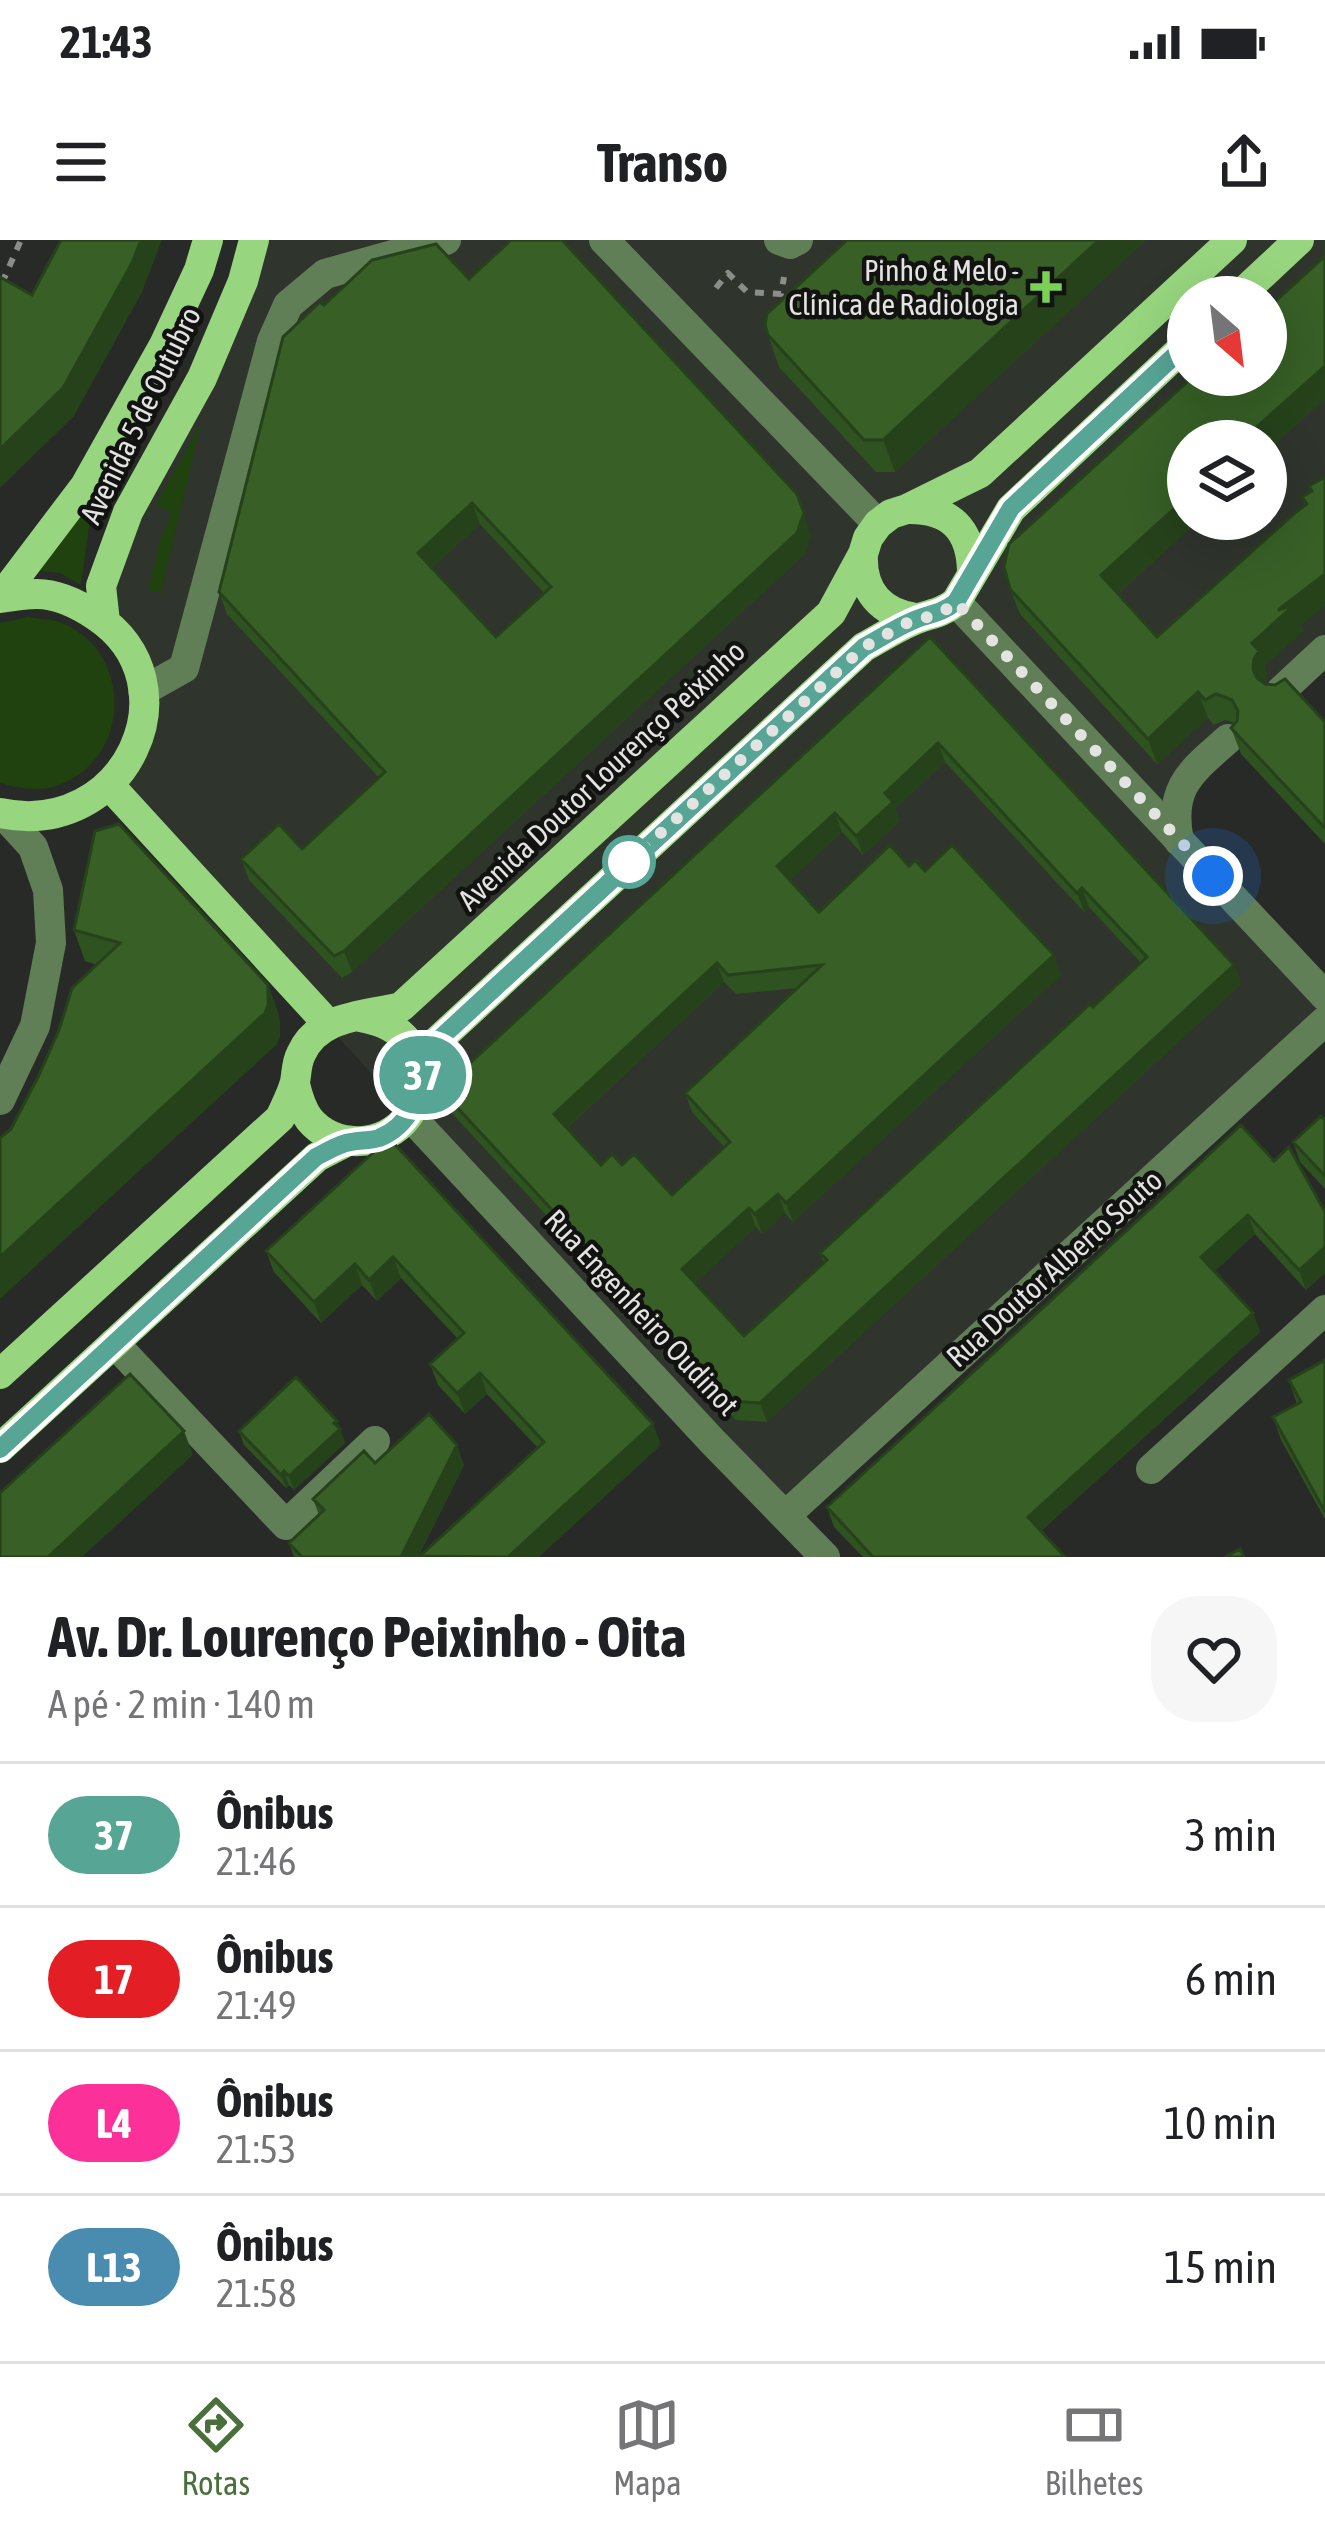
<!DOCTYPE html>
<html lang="pt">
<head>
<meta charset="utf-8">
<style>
	:root { --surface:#fff; --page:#f6f6f6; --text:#202124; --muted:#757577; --line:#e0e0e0; --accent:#49703a }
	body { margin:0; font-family:"Asap Condensed",sans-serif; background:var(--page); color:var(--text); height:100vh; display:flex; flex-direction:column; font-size:45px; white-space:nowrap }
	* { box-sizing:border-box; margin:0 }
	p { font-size:39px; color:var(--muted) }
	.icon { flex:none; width:66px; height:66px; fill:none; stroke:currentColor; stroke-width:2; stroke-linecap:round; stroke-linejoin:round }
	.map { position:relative; height:1317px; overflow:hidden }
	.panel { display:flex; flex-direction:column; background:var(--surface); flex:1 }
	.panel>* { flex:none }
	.badge { padding:0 24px; border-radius:39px; font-size:42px; line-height:78px }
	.needle { width:78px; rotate:152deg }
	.tools { position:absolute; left:1167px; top:36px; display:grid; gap:24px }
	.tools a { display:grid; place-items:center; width:120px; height:120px; border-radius:50%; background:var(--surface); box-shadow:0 12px 48px #0002; font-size:60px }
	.you { position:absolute; width:60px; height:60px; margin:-30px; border:9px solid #fff; border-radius:50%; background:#1a73e8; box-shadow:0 0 0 18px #1a73e833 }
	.map>.badge { position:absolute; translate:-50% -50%; box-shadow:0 0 0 6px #fff }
	.round { display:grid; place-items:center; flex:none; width:126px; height:126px; border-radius:48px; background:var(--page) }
	.overview { display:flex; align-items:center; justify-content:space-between; height:204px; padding:0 48px }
	h1 { font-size:57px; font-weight:700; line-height:90px }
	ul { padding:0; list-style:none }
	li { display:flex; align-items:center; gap:36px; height:144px; padding:0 48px; border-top:3px solid var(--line) }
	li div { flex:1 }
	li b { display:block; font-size:45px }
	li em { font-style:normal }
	li .badge { min-width:132px; font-weight:700; text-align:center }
	.status { display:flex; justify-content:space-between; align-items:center; height:84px; padding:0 60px; background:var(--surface); direction:ltr }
	.status svg { height:33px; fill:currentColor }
	header { display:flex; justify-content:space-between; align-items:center; height:156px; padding:0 48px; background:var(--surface); font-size:54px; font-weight:700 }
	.dock { display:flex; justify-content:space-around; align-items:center; height:168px; border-top:3px solid var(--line); background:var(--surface); font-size:33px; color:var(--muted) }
	.dock a { display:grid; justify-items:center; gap:6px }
	.dock .active { color:var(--accent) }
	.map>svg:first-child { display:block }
</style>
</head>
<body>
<div class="status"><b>21:43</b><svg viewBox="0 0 49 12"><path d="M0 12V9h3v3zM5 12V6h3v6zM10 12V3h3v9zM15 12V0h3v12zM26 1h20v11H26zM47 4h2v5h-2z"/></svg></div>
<header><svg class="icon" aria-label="menu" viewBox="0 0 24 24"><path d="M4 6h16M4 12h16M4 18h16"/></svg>Transo<svg class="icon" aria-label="share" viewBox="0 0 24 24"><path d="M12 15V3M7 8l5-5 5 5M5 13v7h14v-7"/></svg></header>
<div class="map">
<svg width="1325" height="1317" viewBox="0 0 1325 1317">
	<rect width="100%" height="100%" fill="#282a28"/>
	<!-- built -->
	<path fill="#2f342d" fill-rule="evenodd" d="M254,0H1325V410L1188,534L1175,582L1325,756V781L785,1276L409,875L110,546L142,485L105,382L128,272ZM1188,57H1266V135H1188ZM1188,201H1266V279H1188Z"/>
	<!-- green -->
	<path fill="#1f420f" d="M201,183L161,353L148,350L161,298L171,272L156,265Z
		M81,268L91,272L81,345L60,333L33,330Z
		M28,377C37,379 47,379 56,381C134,406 134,520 56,546C37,552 18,548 0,543V383Z"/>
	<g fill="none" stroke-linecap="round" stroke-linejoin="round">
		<!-- path -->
		<path stroke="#8b8d8b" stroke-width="6" stroke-dasharray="9 9" stroke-linecap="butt" d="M2,43L21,0
			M716,48L728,33L747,52L781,54L784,37"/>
		<!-- minor -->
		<path stroke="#617f56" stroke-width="30" d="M604,0L878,284
			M779,0L790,4L798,0
			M956,362L1325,756
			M143,451L184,428L272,101L288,65L325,34L446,0
			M1281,451L1325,410
			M1179,601C1168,547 1191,532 1228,499
			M0,860L35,786L51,703L48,650L33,607L4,575
			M409,875L713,1202L825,1317
			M114,1103L286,1285L375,1201
			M1151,1229L1325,1070
			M785,1276L1325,781"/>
		<!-- major -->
		<path stroke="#97d67e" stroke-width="30" d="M1238,57L1299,0
			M907,269C950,268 971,289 972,331
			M863,314C861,350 880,373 916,378
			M1,357L85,246L164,105L199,30L208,0
			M0,358C12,356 25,354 37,354C58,354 78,364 96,376C198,444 125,600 0,573
			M105,382L101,346L128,272L202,138L243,41L254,0
			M110,546L328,784
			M360,777C401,784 418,804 420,845
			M295,844C298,857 301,868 309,879C334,910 385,908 408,876C422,857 426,826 434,804L864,407C879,399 894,389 910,382C928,373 938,376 956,362L1011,269L1188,103
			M0,1134L280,878C285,867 292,854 295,842C297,832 296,824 301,814C318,775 364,776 401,767L831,373L863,314L868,298L878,284L891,274L907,269L980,233L1232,0
			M0,1208L317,917L348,901"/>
	</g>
	<!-- wall -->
	<path fill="#2f5221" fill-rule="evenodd" d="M847,0H1146L895,232H876L779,127L768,95Z
		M1325,16V159L1266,212V201L1188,279H1200L1118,354L1157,397L1305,266L1302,257L1311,251L1309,246L1325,237L1301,385L1303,391L1264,426L1268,436L1264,443L1325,482V604L1241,514L1231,488L1235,483L1225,480L1214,485L1208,478L1157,524L1020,374L1010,349Z
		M469,39L811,295L805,314L352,732L342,738L249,640L241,619L302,609L379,538L227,374L219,352L324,65ZM480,284L544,353L496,397L432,328Z
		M930,397L1234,725L1241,744L767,1182L736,1180L448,869L441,850ZM945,522L1084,672L1089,667L1141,723L820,1013L824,1023L744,1096L695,1043L756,987L762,994L785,973L793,982L1061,735L1054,715L925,631L909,626L819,672L790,640L842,592L863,615L900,581L895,569ZM724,742L736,754L798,748L685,853L692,872L724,907L672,955L622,925H601L567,888Z
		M74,690L268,745L279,776L280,797L276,805L97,725L85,721Z
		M1325,880V949L1300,922L1293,902Z
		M389,898L661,1205L538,1208L487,1154L465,1174L438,1145L430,1124L458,1099L401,1038L377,1061L362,1045L321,1083L274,1032L266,1011Z
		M1274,921L1325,972V1033L1306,1050L1255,994L1214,1031L1253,1073L1260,1092L1041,1291L1065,1317H863L834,1287L827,1267Z
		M1325,1120V1279L1281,1200L1273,1177L1297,1164L1289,1140Z
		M337,1181L345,1203L294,1250L289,1245L286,1248L244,1205L239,1191Z
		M375,1223L464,1225L418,1317H294L289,1303L319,1275L313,1259Z"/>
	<!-- shaded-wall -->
	<path fill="#26421b" d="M141,0H162L142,52L74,176L0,248V209Z
		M1099,0H1146L895,232L883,200Z
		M1325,126V159L1266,212V201H1248L1251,192Z
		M797,254L811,295L805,314L352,732L344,711Z
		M1188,256V279H1200L1110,361L1101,335Z
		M472,263L480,284L426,334L418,313Z
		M1325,334V366L1301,385L1303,391L1264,426L1268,436L1263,444L1262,454L1253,429L1252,403L1278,370Z
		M1198,452L1208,478L1157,524L1148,499Z
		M938,503L945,522L895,569L900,581L863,615L856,596L885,553Z
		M835,573L842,592L784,646L777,626Z
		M1082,648L1089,667L1084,672L1077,653Z
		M1054,715L1061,735L793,982L786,963Z
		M717,723L724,742L561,893L554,874Z
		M1234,725L1241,744L767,1182L760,1163Z
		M268,745L279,776L280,797L276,805L0,1059V1017Z
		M778,954L785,973L762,994L755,974Z
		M749,968L756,987L689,1049L682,1029Z
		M1248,975L1255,994L1209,1037L1201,1017Z
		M1325,1007V1033L1306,1050L1299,1030Z
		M393,1017L401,1038L377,1061L369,1040Z
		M355,1024L362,1045L321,1083L314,1062Z
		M1253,1073L1260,1092L1035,1296L1028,1277Z
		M480,1133L487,1154L465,1174L457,1153Z
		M337,1181L345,1203L294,1250L289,1236Z
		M653,1184L661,1205L539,1317H508Z
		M184,1191L193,1215L82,1317H48Z
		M457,1205L464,1225L418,1317H401Z
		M284,1231L289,1245L286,1248L281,1235Z"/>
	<!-- building -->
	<path fill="#375f26" stroke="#26421b" stroke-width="3" fill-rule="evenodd" d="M61,0H141L132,23L63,148L0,209V37L32,55Z
		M511,0H562L797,254L804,273L797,293L344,711L334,716L241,619L279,584L302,609L385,532L219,352L283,97L320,62L324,65L372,20L436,4L469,39ZM472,263L551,347L496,397L418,313Z
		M847,0H1099L883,200H864L768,95L765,85L767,74Z
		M1325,16V126L1251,192L1254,195L1248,201H1188V256L1101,335L1157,397L1296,272L1307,264L1302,257L1312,251L1309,246L1325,237V334L1278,370L1294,365L1252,403L1259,411L1254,419L1253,429L1257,438L1265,444L1275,445L1285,439L1325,482V588L1231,488L1237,481L1238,471L1232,460L1216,454L1205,460L1198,452L1148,499L1010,349L1004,327L1009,304L1195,135H1266V70Z
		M930,397L1234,725L760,1163L729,1161L441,850ZM938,503L1077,653L1082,648L1147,717L1093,767L1090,764L820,1013L827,1020L744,1096L682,1029L749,968L755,974L778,954L786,963L1054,715L952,605L925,631L915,620L909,626L890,605L819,672L777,626L835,573L856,596L893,562L885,553ZM717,723L728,735L822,725L685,853L730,902L672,955L634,914L622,925L612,914L601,925L554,874Z
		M119,584L268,745V766L265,773L0,1017V898L11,889L38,837L59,790L72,748L120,703L74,690L95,591Z
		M1321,876L1325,880V936L1293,902Z
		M1241,885L1274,921L1289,907L1325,972V1007L1299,1030L1248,975L1201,1017L1253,1073L1028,1277L1065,1317H873L827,1267Z
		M389,898L653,1184L508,1317L420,1316L544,1202L480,1133L457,1153L430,1124L464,1093L393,1017L369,1040L355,1024L314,1062L266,1011Z
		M1325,1120V1272L1273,1177L1301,1162L1289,1140Z
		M130,1134L184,1191L48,1317H0V1253Z
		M296,1137L337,1181L334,1183L340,1189L289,1236L284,1231L281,1235L239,1191Z
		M429,1174L457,1205L401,1317H302L289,1303L324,1270L313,1259L364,1211L375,1223Z
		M1240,1309L1244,1317H1225Z"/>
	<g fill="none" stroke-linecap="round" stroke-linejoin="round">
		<defs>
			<path id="line" d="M0,1209L316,917C327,912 339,903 351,902C361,900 369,901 379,898C418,883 422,839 434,804L864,407C879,399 894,389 910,382C928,373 938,376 956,362L1011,268L1188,103"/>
		</defs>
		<!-- line casing -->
		<use href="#line" stroke="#fff" stroke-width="27"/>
		<!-- line -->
		<use href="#line" stroke="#57a595" stroke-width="18"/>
		<!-- walk -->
		<path stroke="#e3e4e2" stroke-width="12" stroke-dasharray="0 21.6" d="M629,622L864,407L916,378L931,377L944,371L956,362L1213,636"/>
	</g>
	<!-- markers -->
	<path fill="#7bd156" stroke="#121211" stroke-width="4.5" d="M1040 29h12v12h12v12h-12v12h-12v-12h-12v-12h12z"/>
	<circle fill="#fff" stroke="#57a595" stroke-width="6" cx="629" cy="622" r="24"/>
	<g text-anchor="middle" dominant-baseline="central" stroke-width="9" stroke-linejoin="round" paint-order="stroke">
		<!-- poi labels -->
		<g font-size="30" fill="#e3e4e2" stroke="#121211" text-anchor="end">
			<text x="1019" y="30">Pinho &amp; Melo -<tspan x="1019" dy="34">Clínica de Radiologia</tspan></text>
		</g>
		<!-- street labels -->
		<g font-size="30" fill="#e3e4e2" stroke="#121211">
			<text transform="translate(140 175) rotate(-64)">Avenida 5 de Outubro</text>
			<text transform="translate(601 535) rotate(-43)">Avenida Doutor Lourenço Peixinho</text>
			<text transform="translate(1054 1028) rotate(-42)">Rua Doutor Alberto Souto</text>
			<text transform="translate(642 1072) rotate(47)">Rua Engenheiro Oudinot</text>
		</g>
	</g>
</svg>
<div class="tools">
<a><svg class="needle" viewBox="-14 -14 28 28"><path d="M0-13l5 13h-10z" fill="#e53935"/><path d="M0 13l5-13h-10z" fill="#757577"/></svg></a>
<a><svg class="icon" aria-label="layers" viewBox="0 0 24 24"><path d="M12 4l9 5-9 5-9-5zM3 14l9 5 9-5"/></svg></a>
</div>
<div class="you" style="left:1213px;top:636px"></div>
<b class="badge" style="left:423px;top:835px;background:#57a595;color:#fff">37</b>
</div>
<section class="panel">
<div class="overview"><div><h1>Av. Dr. Lourenço Peixinho - Oita</h1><p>A pé · 2 min · 140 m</p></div><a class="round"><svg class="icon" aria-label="heart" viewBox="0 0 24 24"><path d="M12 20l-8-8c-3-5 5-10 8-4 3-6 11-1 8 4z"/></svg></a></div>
<ul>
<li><span class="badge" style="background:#57a595;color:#fff">37</span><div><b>Ônibus</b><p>21:46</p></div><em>3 min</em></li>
<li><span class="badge" style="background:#e41e25;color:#fff">17</span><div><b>Ônibus</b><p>21:49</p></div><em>6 min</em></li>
<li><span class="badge" style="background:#fb3199;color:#fff">L4</span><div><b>Ônibus</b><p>21:53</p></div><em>10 min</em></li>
<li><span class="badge" style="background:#498cb0;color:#fff">L13</span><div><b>Ônibus</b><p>21:58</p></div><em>15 min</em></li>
</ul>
</section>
<nav class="dock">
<a class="active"><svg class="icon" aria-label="directions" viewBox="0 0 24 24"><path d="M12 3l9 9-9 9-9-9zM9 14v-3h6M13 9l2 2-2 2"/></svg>Rotas</a>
<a><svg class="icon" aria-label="map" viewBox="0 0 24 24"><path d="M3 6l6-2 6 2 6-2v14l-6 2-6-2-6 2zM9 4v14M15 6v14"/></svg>Mapa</a>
<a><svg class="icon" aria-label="tickets" viewBox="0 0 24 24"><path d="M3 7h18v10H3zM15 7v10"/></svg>Bilhetes</a>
</nav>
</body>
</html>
